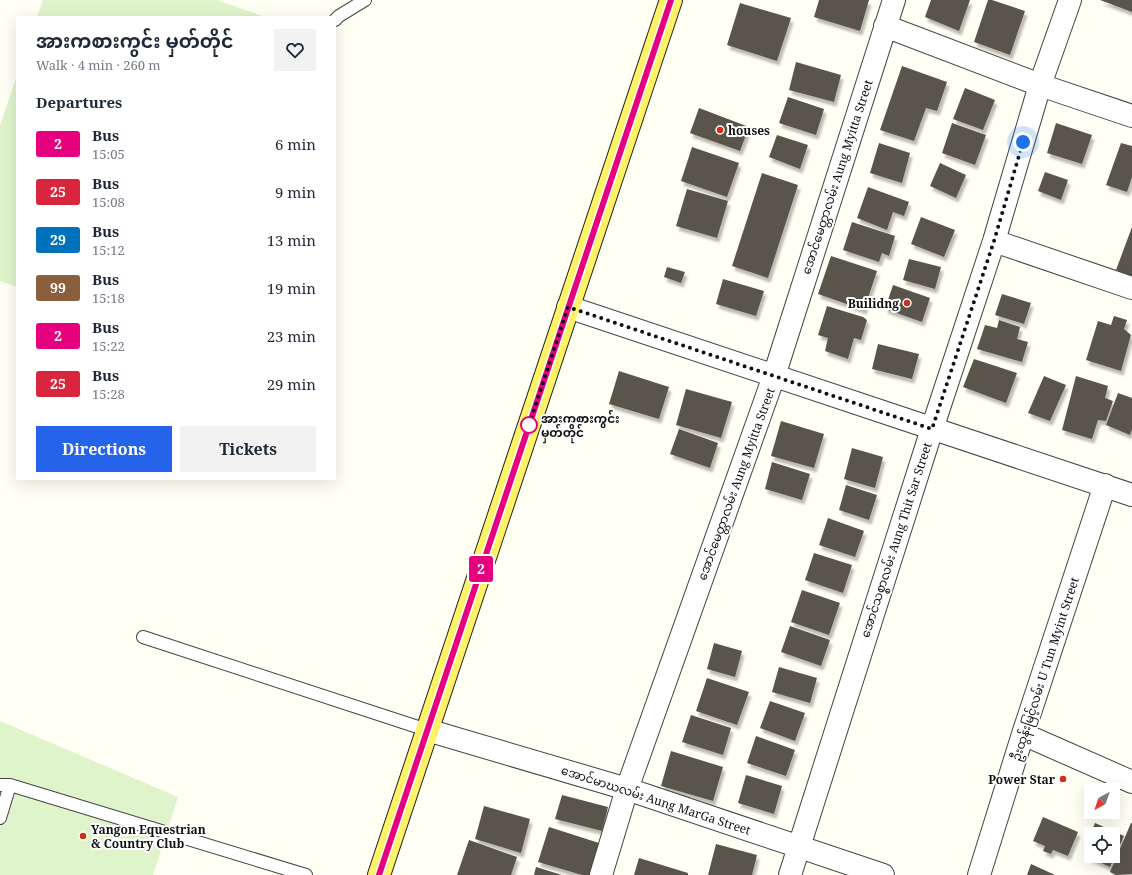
<!DOCTYPE html>
<html lang="en">
<head>
<meta charset="utf-8">
<style>
	:root { --surface:#fff; --page:#f2f2f3; --text:#1f2937; --muted:#747a83; --accent:#2563eb }
	body { margin:0; font-family:"Noto Serif","Noto Sans Myanmar",serif; background:var(--page); color:var(--text); height:100vh; display:flex; flex-direction:column; font-size:15px; white-space:nowrap }
	* { box-sizing:border-box; margin:0 }
	p { font-size:13px; color:var(--muted) }
	.icon { flex:none; width:22px; height:22px; fill:none; stroke:currentColor; stroke-width:2; stroke-linecap:round; stroke-linejoin:round }
	.map { position:relative; flex:1; overflow:hidden }
	.panel { position:absolute; left:16px; top:16px; width:320px; height:464px; display:flex; flex-direction:column; background:var(--surface); border-radius:0px; box-shadow:0 4px 16px #0002 }
	.panel>* { flex:none }
	.badge { padding:0 8px; border-radius:3px; font-size:14px; line-height:26px }
	.needle { width:26px; rotate:220deg }
	.fabs { position:absolute; left:1084px; top:783px; display:grid; gap:8px }
	.fabs a { display:grid; place-items:center; width:36px; height:36px; border-radius:0px; background:var(--surface); box-shadow:0 4px 16px #0002; font-size:20px }
	.you { position:absolute; width:20px; height:20px; margin:-10px; border:3px solid #fff; border-radius:50%; background:#1a73e8; box-shadow:0 0 0 6px #1a73e833 }
	.map>.badge { position:absolute; translate:-50% -50%; box-shadow:0 0 0 2px #fff }
	h2 { padding:0 20px; font-size:15px; line-height:36px }
	.round { display:grid; place-items:center; flex:none; width:42px; height:42px; border-radius:0px; background:var(--page) }
	.summary { display:flex; align-items:center; justify-content:space-between; height:68px; padding:0 20px }
	h1 { font-size:19px; font-weight:700; line-height:30px }
	.primary-button { display:flex; gap:8px; margin-top:auto; padding:8px 20px }
	.primary-button a { flex:1; height:46px; border-radius:0px; background:var(--accent); color:#fff; font-size:16px; font-weight:700; line-height:46px; text-align:center }
	.primary-button a+a { background:var(--page); color:var(--text) }
	ul { padding:0; list-style:none }
	li { display:flex; align-items:center; gap:12px; height:48px; padding:0 20px }
	li div { flex:1 }
	li b { display:block; font-size:15px }
	li em { font-style:normal }
	li .badge { min-width:44px; font-weight:700; text-align:center }
	.map>svg:first-child { display:block }
</style>
</head>
<body>
<div class="map">
<svg width="1132" height="875" viewBox="0 0 1132 875">
	<defs>
		<filter id="shadow"><feDropShadow dx="2.5" dy="4.5" stdDeviation="1" flood-color="#0004"/></filter>
	</defs>
	<rect width="100%" height="100%" fill="#fffff4"/>
	<!-- pitch -->
	<path fill="#e0f4cc" d="M43,0H217L265,17H37Z
		M17,76V287L0,281V125Z
		M0,721L178,797L153,875H0Z"/>
	<!-- building -->
	<path fill="#5a544c" filter="url(#shadow)" d="M819,0H869L860,31L814,17Z
		M931,0H970L959,31L925,17Z
		M988,0H992L1025,11L1010,55L974,42Z
		M1100,0H1132V12Z
		M740,3L791,18L777,61L727,45Z
		M796,62L841,75L834,102L789,90Z
		M902,66L947,82L937,111L926,108L914,141L880,130Z
		M965,88L995,100L983,130L953,119Z
		M788,97L824,109L816,135L779,123Z
		M699,108L749,127L740,151L690,133Z
		M952,123L986,135L975,165L942,153Z
		M1056,123L1092,135L1082,164L1047,153Z
		M777,135L808,145L800,169L769,157Z
		M879,143L910,153L902,183L870,173Z
		M1121,143L1132,146V177L1127,192L1106,185Z
		M692,147L739,163L727,197L681,181Z
		M940,163L966,175L956,198L930,186Z
		M1045,172L1068,180L1061,200L1038,191Z
		M762,173L798,185L768,278L732,266Z
		M868,187L909,202L904,216L893,212L887,230L857,218Z
		M687,189L728,201L717,238L676,226Z
		M921,217L955,230L944,257L911,244Z
		M852,222L895,236L889,256L882,253L879,262L843,250Z
		M1132,227V276L1116,270Z
		M831,256L877,271L864,310L818,294Z
		M909,259L941,267L935,289L903,280Z
		M667,267L685,272L681,283L664,277Z
		M723,279L764,291L756,316L716,304Z
		M893,285L930,298L922,322L885,309Z
		M1002,294L1031,303L1024,324L995,315Z
		M827,306L863,317L867,320L861,340L854,338L848,359L825,351L828,338L818,335Z
		M1114,316L1127,320L1124,329L1131,335L1121,371L1086,360L1098,321L1111,325Z
		M999,320L1020,327L1017,339L1028,342L1022,362L977,349L985,325L997,328Z
		M878,344L919,354L912,379L872,369Z
		M974,359L1017,373L1006,403L963,387Z
		M619,371L669,387L659,419L609,404Z
		M1044,376L1066,385L1050,421L1028,413Z
		M1076,376L1108,386L1105,398L1113,401L1106,421L1098,420L1092,439L1062,430Z
		M686,389L732,402L721,438L676,425Z
		M1118,393L1132,398V429L1130,435L1106,425Z
		M781,421L824,434L814,468L771,456Z
		M679,429L718,443L710,468L670,454Z
		M852,448L883,457L875,488L844,479Z
		M772,462L810,474L802,500L765,489Z
		M846,485L877,495L869,520L839,510Z
		M828,518L864,531L855,557L819,545Z
		M814,553L852,565L843,593L805,580Z
		M802,590L840,603L829,635L791,622Z
		M790,626L830,640L821,666L781,652Z
		M714,643L742,651L735,677L707,669Z
		M779,667L817,678L810,703L772,692Z
		M707,678L749,692L737,725L696,711Z
		M770,701L805,713L795,741L760,728Z
		M691,715L731,728L723,755L682,742Z
		M756,736L795,750L786,776L747,763Z
		M671,751L723,767L713,801L661,786Z
		M746,775L782,786L774,814L738,803Z
		M562,795L608,807L602,831L555,819Z
		M484,806L530,819L521,853L475,839Z
		M1043,817L1078,832L1068,856L1053,850L1051,854L1043,851L1045,846L1033,841Z
		M1095,823L1124,836L1110,867L1088,857L1091,850V856H1113V834H1091V846L1086,844Z
		M1131,823H1132V874L1116,875L1110,872Z
		M549,827L599,843L589,875H582L538,862Z
		M469,840L517,857L511,875H457Z
		M716,844L757,855L752,875H708Z
		M639,858L688,873V875H634Z
		M1031,864L1055,875H1027Z
		M536,867L562,875H534Z"/>
	<g fill="none" stroke-linecap="round" stroke-linejoin="round">
		<defs>
			<path id="service" d="M335,20L339,16L365,0
				M143,637L427,730
				M0,785H10L306,875
				M0,818L10,785"/>
			<path id="minor" d="M885,26L1040,85L1132,116
				M994,241L1132,288
				M568,307L1132,495
				M427,730L627,789L883,875
				M1023,734L1132,782
				M601,875L627,789L774,376L894,0
				M790,875L932,429L994,241L1040,85L1070,0
				M979,875L1023,734L1105,485"/>
			<path id="primary" d="M379,875L671,0"/>
		</defs>
		<!-- service casing -->
		<use href="#service" stroke="#434343" stroke-width="14"/>
		<!-- minor casing -->
		<use href="#minor" stroke="#434343" stroke-width="24"/>
		<!-- primary casing -->
		<use href="#primary" stroke="#212121" stroke-width="24"/>
		<!-- service -->
		<use href="#service" stroke="#fff" stroke-width="12"/>
		<!-- minor -->
		<use href="#minor" stroke="#fff" stroke-width="22"/>
		<!-- primary -->
		<use href="#primary" stroke="#fff264" stroke-width="22"/>
	</g>
	<g fill="none" stroke-linecap="round" stroke-linejoin="round">
		<defs>
			<path id="line" d="M379,875L671,0"/>
		</defs>
		<!-- line casing -->
		<use href="#line" stroke="#fff" stroke-width="9"/>
		<!-- line -->
		<use href="#line" stroke="#e6007e" stroke-width="6"/>
		<!-- walk -->
		<path stroke="#101010" stroke-width="4" stroke-dasharray="0 7.2" d="M529,425L528,428L568,307L932,429L994,241L1023,142"/>
	</g>
	<!-- markers -->
	<g fill="#ce2f1b" stroke="#fff" stroke-width="1.5">
		<circle cx="720" cy="130" r="4"/>
		<circle cx="907" cy="303" r="4"/>
		<circle cx="1063" cy="779" r="4"/>
		<circle cx="83" cy="836" r="4"/>
	</g>
	<circle fill="#fff" stroke="#e6007e" stroke-width="2" cx="529" cy="425" r="8"/>
	<g text-anchor="middle" dominant-baseline="central" stroke-width="4" stroke-linejoin="round" paint-order="stroke">
		<!-- poi labels -->
		<g font-size="12" font-weight="bold" fill="#101010" stroke="#fff" text-anchor="start">
			<text x="728" y="130">houses</text>
			<text x="899" y="303" text-anchor="end">Builidng</text>
			<text x="1055" y="779" text-anchor="end">Power Star</text>
			<text x="91" y="829">Yangon Equestrian<tspan x="91" dy="14">&amp; Country Club</tspan></text>
		</g>
		<!-- street labels -->
		<g font-size="12" fill="#101010" stroke="#fff">
			<text transform="translate(837 177) rotate(-72)">အောင်မေတ္တာလမ်း Aung Myitta Street</text>
			<text transform="translate(736 484) rotate(-70)">အောင်မေတ္တာလမ်း Aung Myitta Street</text>
			<text transform="translate(896 540) rotate(-72)">အောင်သစ္စာလမ်း Aung Thit Sar Street</text>
			<text transform="translate(1045 669) rotate(-72)">ဦးထွန်းမြင့်လမ်း U Tun Myint Street</text>
			<text transform="translate(656 800) rotate(18)">အောင်မာဃလမ်း Aung MarGa Street</text>
		</g>
		<!-- stop labels -->
		<g font-size="12" font-weight="bold" fill="#101010" stroke="#fff" text-anchor="start">
			<text x="541" y="418">အားကစားကွင်း<tspan x="541" dy="14">မှတ်တိုင်</tspan></text>
		</g>
	</g>
</svg>
<div class="fabs">
<a><svg class="needle" viewBox="-14 -14 28 28"><path d="M0-13l5 13h-10z" fill="#e53935"/><path d="M0 13l5-13h-10z" fill="#747a83"/></svg></a>
<a><svg class="icon" aria-label="locate" viewBox="0 0 24 24"><circle cx="12" cy="12" r="6"/><path d="M12 2v4M12 18v4M2 12h4M18 12h4"/></svg></a>
</div>
<div class="you" style="left:1023px;top:142px"></div>
<b class="badge" style="left:481px;top:569px;background:#e6007e;color:#fff">2</b>
<section class="panel">
<div class="summary"><div><h1>အားကစားကွင်း မှတ်တိုင်</h1><p>Walk · 4 min · 260 m</p></div><a class="round"><svg class="icon" aria-label="heart" viewBox="0 0 24 24"><path d="M12 20l-8-8c-3-5 5-10 8-4 3-6 11-1 8 4z"/></svg></a></div>
<h2>Departures</h2>
<ul>
<li><span class="badge" style="background:#e6007e;color:#fff">2</span><div><b>Bus</b><p>15:05</p></div><em>6 min</em></li>
<li><span class="badge" style="background:#d7263d;color:#fff">25</span><div><b>Bus</b><p>15:08</p></div><em>9 min</em></li>
<li><span class="badge" style="background:#0072bc;color:#fff">29</span><div><b>Bus</b><p>15:12</p></div><em>13 min</em></li>
<li><span class="badge" style="background:#8b5e3c;color:#fff">99</span><div><b>Bus</b><p>15:18</p></div><em>19 min</em></li>
<li><span class="badge" style="background:#e6007e;color:#fff">2</span><div><b>Bus</b><p>15:22</p></div><em>23 min</em></li>
<li><span class="badge" style="background:#d7263d;color:#fff">25</span><div><b>Bus</b><p>15:28</p></div><em>29 min</em></li>
</ul>
<div class="primary-button"><a>Directions</a><a>Tickets</a></div>
</section>
</div>
</body>
</html>
